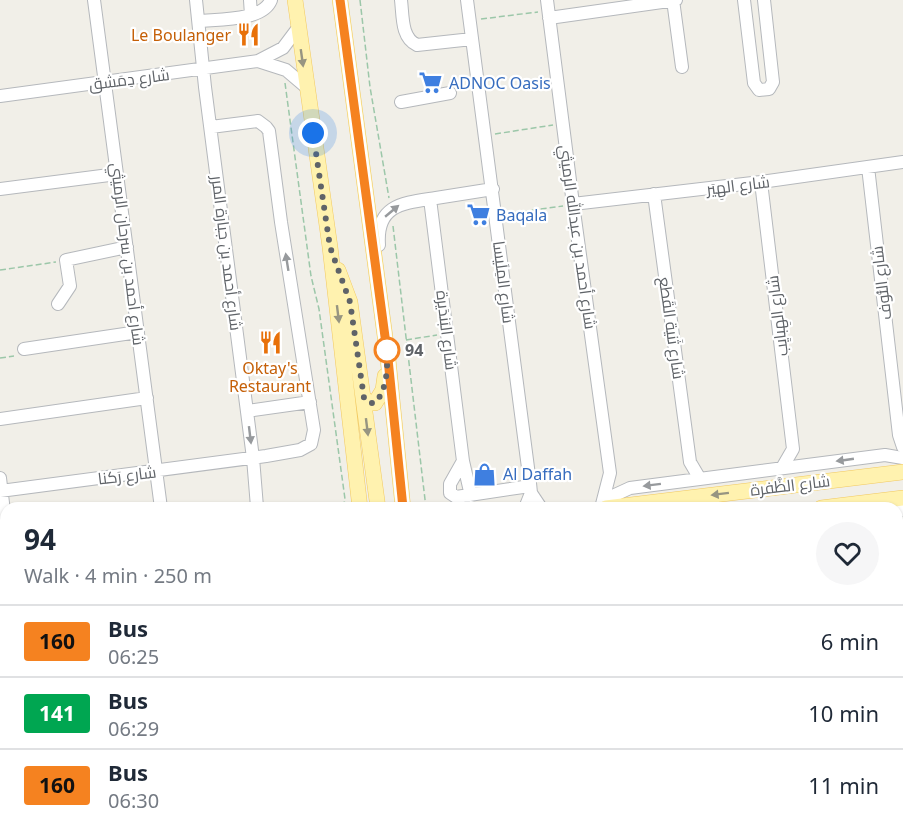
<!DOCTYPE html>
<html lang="en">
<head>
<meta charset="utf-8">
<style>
	:root { --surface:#fff; --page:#f6f6f7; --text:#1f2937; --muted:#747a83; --line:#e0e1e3 }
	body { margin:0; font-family:"Noto Sans",Cairo,sans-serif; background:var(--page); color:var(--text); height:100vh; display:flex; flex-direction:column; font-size:22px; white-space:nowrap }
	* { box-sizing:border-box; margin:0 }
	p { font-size:20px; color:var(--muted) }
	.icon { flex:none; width:33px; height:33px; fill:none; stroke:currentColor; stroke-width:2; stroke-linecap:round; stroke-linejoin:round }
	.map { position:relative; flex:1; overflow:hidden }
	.details { position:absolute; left:0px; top:502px; width:903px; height:332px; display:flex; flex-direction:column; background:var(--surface); border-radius:18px 18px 0 0; box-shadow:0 2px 4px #0004 }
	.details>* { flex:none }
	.badge { padding:0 12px; border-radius:4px; font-size:21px; line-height:39px }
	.you { position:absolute; width:30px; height:30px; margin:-15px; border:4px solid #fff; border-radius:50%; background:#1a73e8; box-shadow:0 0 0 9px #1a73e833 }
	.map>.badge { position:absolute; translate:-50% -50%; box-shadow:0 0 0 3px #fff }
	.round { display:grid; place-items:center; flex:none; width:63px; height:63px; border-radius:32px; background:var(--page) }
	.head { display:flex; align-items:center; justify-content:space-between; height:102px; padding:0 24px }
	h1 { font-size:28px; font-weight:700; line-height:45px }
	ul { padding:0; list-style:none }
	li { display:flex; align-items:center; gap:18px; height:72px; padding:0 24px; border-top:2px solid var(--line) }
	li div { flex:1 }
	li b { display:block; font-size:22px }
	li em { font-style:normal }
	li .badge { min-width:66px; font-weight:700; text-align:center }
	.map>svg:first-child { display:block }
</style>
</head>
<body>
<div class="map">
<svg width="903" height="833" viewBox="0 0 903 833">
	<defs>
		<pattern id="grass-tufts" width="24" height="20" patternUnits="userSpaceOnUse" patternTransform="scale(1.5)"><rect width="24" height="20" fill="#c5e8c5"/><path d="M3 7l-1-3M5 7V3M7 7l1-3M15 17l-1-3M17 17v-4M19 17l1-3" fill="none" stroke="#a3c0a4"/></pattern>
	</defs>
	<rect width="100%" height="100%" fill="#f1efe8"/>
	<!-- grass -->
	<path fill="url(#grass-tufts)" d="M6,699V727L0,728V700Z"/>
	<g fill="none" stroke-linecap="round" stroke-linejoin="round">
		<defs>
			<path id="minor" d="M94,0L161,508
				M196,0L205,87L253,458L257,507
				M250,0L251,15
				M401,0C403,16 401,38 417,45L472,39
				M467,0L530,483L531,493L525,508
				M547,0L573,204L610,473L601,508
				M673,0L682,67
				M744,0L754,83L759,90L769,89L773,82L764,0
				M549,18L676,0
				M199,21C219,19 263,21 271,0
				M258,61L286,70L306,87
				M0,96L258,61L283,48L298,28
				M401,102L450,93
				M868,167L899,435L903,447
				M761,182L793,449L782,468
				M0,189L117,174
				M654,194L690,462L700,479
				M430,199L463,461L471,496
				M573,204L761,182L903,162
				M379,245C376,204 404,203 436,198C455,195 474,192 493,189
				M58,304L70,286L66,260L127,247
				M24,349L138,332
				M247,411L310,402
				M0,419L147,398
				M463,461L450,484V493L456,497L530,486
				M0,478L6,528
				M0,491L266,456L300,450L311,444L314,430L281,222L269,131L266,127L258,121L211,127
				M531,493L541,508
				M890,499L903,510
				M604,500L630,488L885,455L903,458
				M0,786L6,785
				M57,828V833
				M75,828V833
				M99,828V833
				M141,828V833
				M175,828L176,833
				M271,828L272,833
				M345,828L346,833
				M518,828L519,833
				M624,828V833
				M739,828L740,833
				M847,828V833
				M299,833L321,831"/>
			<path id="major" d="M295,0L330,247L360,508
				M340,0L388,359L403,508
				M338,270L350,302L378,508
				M364,398L369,403H375L383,390L385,376
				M606,508L903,472
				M821,508L903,498
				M0,591L6,590
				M0,614L6,613
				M402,828L403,833
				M441,828L442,833"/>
		</defs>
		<!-- minor casing -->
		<use href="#minor" stroke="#b5b8bc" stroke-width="14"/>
		<!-- major casing -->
		<use href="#major" stroke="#f2c960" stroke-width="16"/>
		<!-- path -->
		<path stroke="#9cc7a9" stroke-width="1.5" stroke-dasharray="6 3" stroke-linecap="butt" d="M360,0L370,87L389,198
			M481,19L538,12
			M285,83L311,276L319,309L345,499L343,508
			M495,134L553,125
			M505,214L563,206
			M393,226L426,508
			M0,270L56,262
			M406,340L437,335
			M0,358L14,356
			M470,828L471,833"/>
		<!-- minor -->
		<use href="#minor" stroke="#fff" stroke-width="12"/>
		<!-- major -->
		<use href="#major" stroke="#fff2af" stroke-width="15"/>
	</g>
	<!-- one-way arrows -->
	<defs><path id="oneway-solid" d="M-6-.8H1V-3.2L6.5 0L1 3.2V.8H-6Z" transform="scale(1.5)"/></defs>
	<g fill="#979581">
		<use href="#oneway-solid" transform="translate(302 58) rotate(82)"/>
		<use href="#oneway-solid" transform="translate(338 314) rotate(83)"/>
		<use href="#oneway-solid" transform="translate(367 427) rotate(83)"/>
		<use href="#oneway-solid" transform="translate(720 494) rotate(173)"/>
	</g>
	<g fill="#979a9d">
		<use href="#oneway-solid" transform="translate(392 211) rotate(-40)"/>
		<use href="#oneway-solid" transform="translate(287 262) rotate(-99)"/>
		<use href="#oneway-solid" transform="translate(250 435) rotate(83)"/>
		<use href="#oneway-solid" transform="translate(845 460) rotate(172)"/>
		<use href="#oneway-solid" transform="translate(652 485) rotate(173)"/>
	</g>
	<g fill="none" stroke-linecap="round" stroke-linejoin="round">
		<defs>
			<path id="line" d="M340,0L388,359L403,508"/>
		</defs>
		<!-- line casing -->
		<use href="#line" stroke="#fff" stroke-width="14"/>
		<!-- line -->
		<use href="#line" stroke="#f58220" stroke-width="9"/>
		<!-- walk -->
		<path stroke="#5f6368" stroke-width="6" stroke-dasharray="0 10.8" d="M313,133L330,247L350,302L364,398L369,403H375C389,388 388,360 386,342L387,350"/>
	</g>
	<!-- icons -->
	<defs>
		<symbol id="restaurant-bare" viewBox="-9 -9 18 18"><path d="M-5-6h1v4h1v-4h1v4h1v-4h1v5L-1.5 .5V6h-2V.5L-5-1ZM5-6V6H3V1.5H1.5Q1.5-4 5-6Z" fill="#e8710a" stroke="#fff" stroke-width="2.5" paint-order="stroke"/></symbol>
		<symbol id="supermarket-bare" viewBox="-9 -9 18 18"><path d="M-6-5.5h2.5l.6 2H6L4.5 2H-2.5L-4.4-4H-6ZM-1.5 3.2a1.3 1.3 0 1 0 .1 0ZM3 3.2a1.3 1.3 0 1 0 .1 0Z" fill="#3f7fe0" stroke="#fff" stroke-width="2.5" paint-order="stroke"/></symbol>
		<symbol id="shop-bare" viewBox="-9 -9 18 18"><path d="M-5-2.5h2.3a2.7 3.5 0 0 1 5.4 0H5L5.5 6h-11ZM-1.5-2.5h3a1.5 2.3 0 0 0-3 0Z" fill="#3f7fe0" stroke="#fff" stroke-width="2.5" paint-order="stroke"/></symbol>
	</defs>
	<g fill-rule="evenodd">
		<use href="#restaurant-bare" x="232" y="18" width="33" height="33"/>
		<use href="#supermarket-bare" x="414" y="66" width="33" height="33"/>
		<use href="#supermarket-bare" x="462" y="198" width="33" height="33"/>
		<use href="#restaurant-bare" x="254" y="326" width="33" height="33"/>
		<use href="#shop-bare" x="468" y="458" width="33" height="33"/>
	</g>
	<!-- markers -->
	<circle fill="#fff" stroke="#f58220" stroke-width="3" cx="387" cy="350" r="12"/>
	<g text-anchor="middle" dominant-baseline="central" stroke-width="4.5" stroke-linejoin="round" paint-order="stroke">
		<!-- food labels -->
		<g font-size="16" fill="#c56008" stroke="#fff" text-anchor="end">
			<text x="231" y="35">Le Boulanger</text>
			<text x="270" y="368" text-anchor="middle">Oktay's<tspan x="270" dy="18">Restaurant</tspan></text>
		</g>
		<!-- street labels -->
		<g font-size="16" fill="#5f6368" stroke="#fff">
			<text transform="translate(129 79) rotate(-7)">شارع دِمَشق</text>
			<text transform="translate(738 185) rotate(-7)">شارع الهِيَر</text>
			<text transform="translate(578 237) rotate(82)">شارع أحمد بن عبدالله الرميثي</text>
			<text transform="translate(227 253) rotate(83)">شارع أحمد بن جبارة المرر</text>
			<text transform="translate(128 254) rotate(83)">شارع أحمد بن سرحان الرميثي</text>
			<text transform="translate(504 282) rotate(83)">شارع المِلَيسا</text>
			<text transform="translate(881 283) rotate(-97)">شارع النُّوف</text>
			<text transform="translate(777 316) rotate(-97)">شارع الهِبايِب</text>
			<text transform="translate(672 328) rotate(82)">شارع ثَنية القَطع</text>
			<text transform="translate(447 330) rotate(83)">شارع البَندَيرة</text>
			<text transform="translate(127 475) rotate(-7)">شارع رَكنا</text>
			<text transform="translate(790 485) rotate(-7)">شارع الظَّفرة</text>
		</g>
		<!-- shop labels -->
		<g font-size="16" fill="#366cbe" stroke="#fff" text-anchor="start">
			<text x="449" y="83">ADNOC Oasis</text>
			<text x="496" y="215">Baqala</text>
			<text x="503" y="474">Al Daffah</text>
		</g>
		<!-- stop labels -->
		<g font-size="16" font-weight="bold" fill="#5f6368" stroke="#fff" text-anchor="start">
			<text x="405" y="350">94</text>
		</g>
	</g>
</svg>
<div class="you" style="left:313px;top:133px"></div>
<section class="details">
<div class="head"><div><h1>94</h1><p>Walk · 4 min · 250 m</p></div><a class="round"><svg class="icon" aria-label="heart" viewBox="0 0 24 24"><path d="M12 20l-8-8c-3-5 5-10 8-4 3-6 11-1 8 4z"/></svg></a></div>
<ul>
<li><span class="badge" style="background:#f58220;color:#111">160</span><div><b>Bus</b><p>06:25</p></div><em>6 min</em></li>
<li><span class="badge" style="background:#00a651;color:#fff">141</span><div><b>Bus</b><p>06:29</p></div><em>10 min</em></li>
<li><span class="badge" style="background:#f58220;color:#111">160</span><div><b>Bus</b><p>06:30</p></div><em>11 min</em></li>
</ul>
</section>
</div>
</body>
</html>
